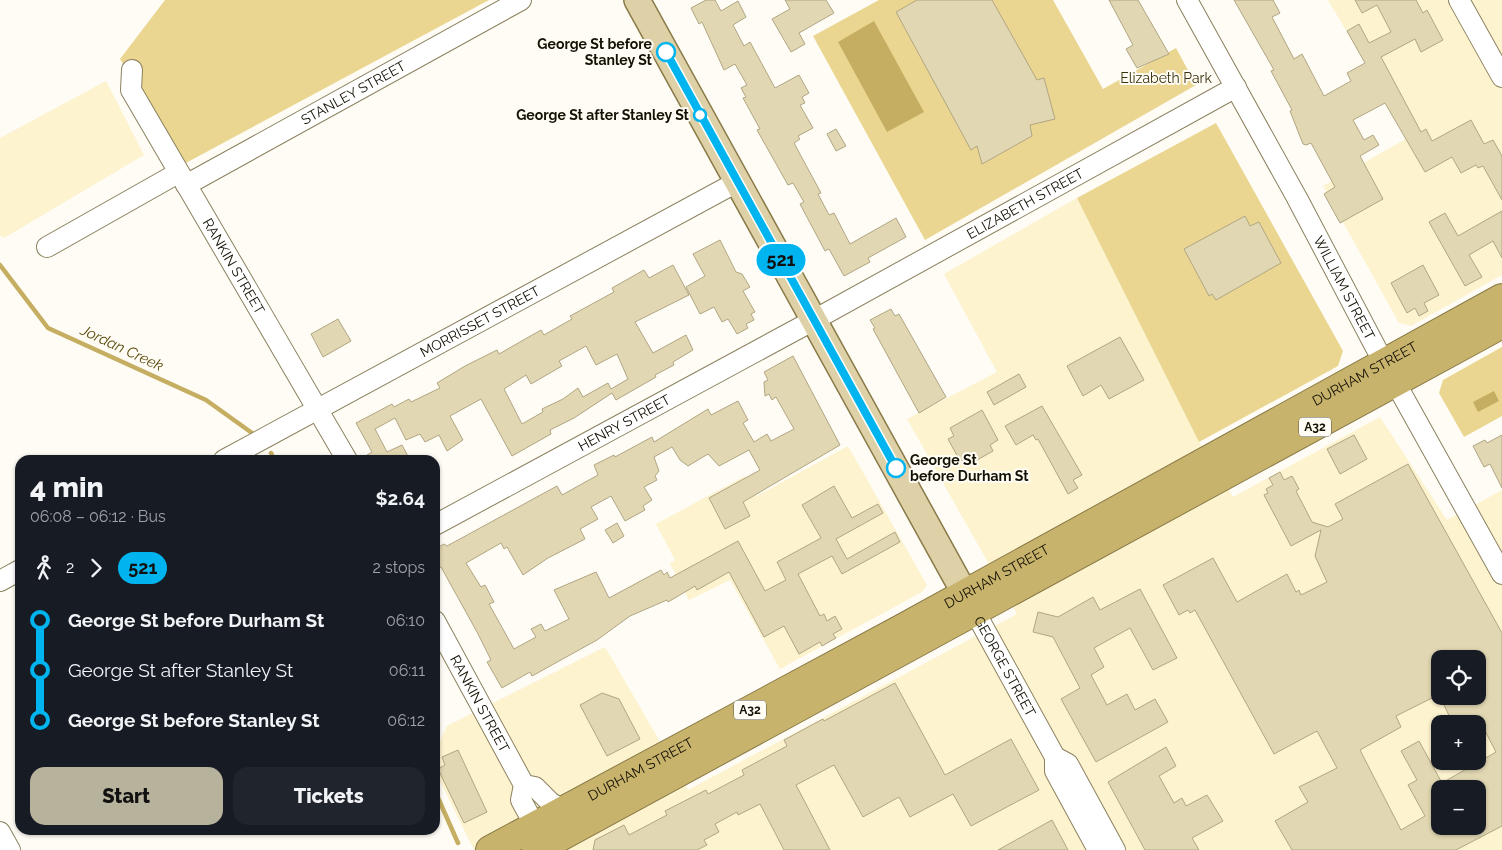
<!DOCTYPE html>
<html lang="en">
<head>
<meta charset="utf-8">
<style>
	:root { --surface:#171b24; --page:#20242c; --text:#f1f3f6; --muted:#9ea1a6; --accent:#b7b29c }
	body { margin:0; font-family:Raleway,sans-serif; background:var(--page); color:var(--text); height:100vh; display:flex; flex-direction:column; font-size:19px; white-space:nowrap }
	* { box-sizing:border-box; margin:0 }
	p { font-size:16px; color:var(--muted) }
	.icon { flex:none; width:28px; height:28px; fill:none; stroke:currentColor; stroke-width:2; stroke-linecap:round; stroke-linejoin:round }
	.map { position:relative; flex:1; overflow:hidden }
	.details { position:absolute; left:15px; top:455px; width:425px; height:380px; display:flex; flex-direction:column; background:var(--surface); border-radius:15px; box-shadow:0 1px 4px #0004 }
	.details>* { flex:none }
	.badge { padding:0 10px; border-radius:16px; font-size:18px; line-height:32px }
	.fabs { position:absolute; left:1431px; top:650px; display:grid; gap:10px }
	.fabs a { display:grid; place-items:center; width:55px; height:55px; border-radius:10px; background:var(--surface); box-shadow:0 1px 4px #0004; font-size:25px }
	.map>.badge { position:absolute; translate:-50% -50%; box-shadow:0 0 0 2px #fff }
	.legs { display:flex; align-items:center; gap:8px; height:55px; padding:0 15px; font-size:16px }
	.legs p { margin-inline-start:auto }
	.overview { display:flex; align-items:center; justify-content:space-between; height:85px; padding:0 15px }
	h1 { font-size:28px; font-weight:800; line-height:38px }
	.button { display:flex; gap:10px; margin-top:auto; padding:10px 15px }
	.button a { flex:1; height:58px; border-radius:15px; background:var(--accent); color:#111; font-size:20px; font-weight:800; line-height:58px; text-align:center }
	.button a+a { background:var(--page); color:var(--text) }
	ul { padding:0 15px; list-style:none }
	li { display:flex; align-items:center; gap:18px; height:50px; font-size:19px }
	li i { display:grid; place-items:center; width:8px; height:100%; margin:0 6px; background:currentColor }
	li i::after { content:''; width:12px; height:12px; margin:-6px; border:4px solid; border-radius:50%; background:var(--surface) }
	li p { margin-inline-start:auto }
	li:first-child i { background:linear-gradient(#0000 50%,currentColor 0) }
	li:last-child i { background:linear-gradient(currentColor 50%,#0000 0) }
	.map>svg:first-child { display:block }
</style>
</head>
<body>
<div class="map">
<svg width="1502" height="850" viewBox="0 0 1502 850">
	<rect width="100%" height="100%" fill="#fefcf4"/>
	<!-- built -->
	<path fill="#fdf3cf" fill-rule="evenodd" d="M1328,0H1502V275L1411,326L1399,323L1323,186L1409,137Z
		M106,81L144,155L4,238L0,236V138Z
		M1077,198L1199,442L1233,497L1380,417L1447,520L1502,490V850H474L437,775L436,750L447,726L605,647L688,790L1017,614L907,419L997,372L944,274ZM1440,659H1478V696H1440ZM1440,724H1478V761H1440ZM1440,789H1478V826H1440Z
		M848,446L927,585L922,592L780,669L730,580L689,600L670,564L675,560L656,524L745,476L757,496Z"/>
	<!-- green -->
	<path fill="#ead690" d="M165,0H489L184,164L120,59Z
		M879,0H1053L1103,89L1176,48L1196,85L925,240L813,36Z
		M1216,123L1343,351L1338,366L1199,442L1077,198Z
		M1502,347V416L1464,437L1439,393L1443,380Z"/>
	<!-- water -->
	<path fill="#c5ae61" d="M874,21L924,112L887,132L838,42Z
		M1494,391L1499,401L1478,412L1473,402Z"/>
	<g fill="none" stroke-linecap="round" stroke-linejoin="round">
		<!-- stream -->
		<path stroke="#c5ae61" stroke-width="4.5" d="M0,265L48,328L206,400L252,433
			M271,453L274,460
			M435,791L458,843"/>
	</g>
	<!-- building -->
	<path fill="#e1d7b2" stroke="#b1a683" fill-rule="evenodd" d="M706,0H715L721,11L738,1L746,17L733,25L744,46L750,42L775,88L799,75L809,93L802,97L805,103L800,105L813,128L798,136L800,139L794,143L821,193L818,194L829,215L834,213L850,244L896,218L906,237L868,258L870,262L844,276L829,249L825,251L800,204L804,202L793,183L788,185L757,130L760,129L743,98L746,97L741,88L747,85L735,64L724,70L702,22L699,24L691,8Z
		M785,0H826L834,13L799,33L805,44L791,52L772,19L790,9Z
		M917,0H992L1037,80L1044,78L1055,119L1030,125L1032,136L982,164L977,146L971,150L896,12Z
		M1109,0H1138L1169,54L1137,68L1126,49L1133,45Z
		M1234,0H1273L1280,13L1272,17L1294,59L1302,54L1324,96L1351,81L1347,73L1365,63L1347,31L1359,24L1369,43L1391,32L1377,5L1362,13L1355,0H1416L1423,13L1427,10L1443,40L1421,52L1415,39L1381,57L1421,132L1426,129L1432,141L1471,120L1484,144L1493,140L1502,156V200L1483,166L1478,168L1476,165L1461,173L1452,157L1425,172L1385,103L1353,120L1364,140L1373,135L1379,145L1360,156L1383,199L1340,223L1324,194L1335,187L1311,143L1306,145L1303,144L1290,111L1292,110L1271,71L1274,70Z
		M836,129L846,146L836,151L827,134Z
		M1502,211V258L1493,241L1469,255L1482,277L1465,286L1429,222L1445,213L1458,236Z
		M1245,216L1250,226L1259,222L1281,263L1216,300L1212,294L1209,296L1184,249Z
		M720,240L736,272L742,274L750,287L743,291L755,312L751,314L754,320L746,324L748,328L737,334L728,319L722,322L714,307L700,314L686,287L705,276L693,254Z
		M673,265L689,295L635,322L653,353L686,335L693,350L673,362L674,365L655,375L656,377L616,400L612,393L574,418L550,430L551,434L512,456L481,399L450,416L463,440L447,451L439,435L425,442L420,434L406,440L395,418L375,429L387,452L402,445L410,460H359L372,452L356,423L392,404L394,407L409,399L411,402L440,388L437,383L465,366L497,350L499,354L541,330L544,335L572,319L570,316L614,292L612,288L644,270L649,278ZM586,346L596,365L617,354L628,379L611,389L608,383L583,397L578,388L563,399L542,409L543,412L522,424L504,389L526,375L531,384L562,366L559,361Z
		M1423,265L1439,295L1424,303L1428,311L1419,316L1415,308L1407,313L1391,283Z
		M891,309L895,316L899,314L946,397L919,413L873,329L875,328L870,320Z
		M338,319L351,341L323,357L311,334Z
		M1120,337L1144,380L1109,399L1101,385L1083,396L1067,366Z
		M793,356L840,445L743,502L750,516L725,529L709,498L760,470L749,450L719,466L708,454L688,466L680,460L672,447L654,457L659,471L655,476L657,480L644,487L652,500L643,506L645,510L625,521L611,496L591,507L598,519L580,529L585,539L548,558L523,575L507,547L504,549L501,543L466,563L481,587L485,585L494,602L489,604L514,649L536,637L531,629L541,624L545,631L569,619L554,590L596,572L609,598L661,570L664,575L667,572L670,578L738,541L765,591L786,580L777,562L821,538L802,505L834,486L852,518L878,504L883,513L836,539L847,559L895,532L900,542L842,574L832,556L798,574L820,616L824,614L827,621L835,616L842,629L833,634L836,638L822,646L820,642L799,654L784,626L764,637L729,572L697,590L695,586L668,602L667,600L630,616L597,640L532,676L530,672L502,688L487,662L491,660L477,632L441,567L435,570V549L444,544L447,546L557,486L562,495L598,475L594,465L614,455L615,457L652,437L654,442L708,409L711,415L738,401L748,420L743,423L754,442L767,434L771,441L794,429L776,397L772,400L769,394L765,396L764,382L768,380L764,372Z
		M1019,374L1026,387L994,405L987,392Z
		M1042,406L1082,475L1073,480L1078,488L1068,494L1038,439L1036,440L1033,435L1016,445L1005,426Z
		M982,410L998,440L990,445L993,451L970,464L967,458L960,461L948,439L954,436L950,428Z
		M1354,435L1367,459L1340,474L1327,449Z
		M1502,435V488L1490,464L1484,467L1473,446L1485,440L1487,443Z
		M1408,464L1502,633V826L1456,850H1292L1275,821L1308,802L1299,787L1337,768L1317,731L1274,754L1195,610L1190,613L1188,610L1179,615L1163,585L1213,558L1237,602L1287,574L1296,592L1299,590L1301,595L1327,582L1315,556L1321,530L1291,546L1264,495L1268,493L1266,489L1273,485L1269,478L1280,472L1284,480L1292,476L1299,489L1296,491L1312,522L1328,527L1343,519L1335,504ZM1440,659H1478V696H1460L1444,705L1453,724H1478V732L1484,729L1496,752L1442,783L1419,741L1401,751L1417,780L1408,785L1425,816L1401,830L1360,750L1401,727L1396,716L1440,694ZM1440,789H1478V826H1440Z
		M617,523L624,536L613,543L605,530Z
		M1140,589L1177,658L1153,670L1130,628L1094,648L1104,667L1091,675L1107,705L1127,694L1135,710L1155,699L1168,722L1096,762L1061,699L1080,688L1053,637L1033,632L1038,612L1058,617L1093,597L1100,610Z
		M895,683L945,775L1011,739L1039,790L971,826L953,794L910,817L899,797L863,817L834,765L796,785L830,850H784L760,804L738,815L737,812L715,824L719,832L704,840L707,845L697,850H593L595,840L624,825L629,835L667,815L665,811L706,790L708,794L744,775L742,770L787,746L784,740L823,719L824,721Z
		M602,693L619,699L640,739L607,756L580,705Z
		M1166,747L1176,766L1159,776L1174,803L1182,798L1186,806L1207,795L1223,821L1192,838L1199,850H1145L1108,782Z
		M458,750L487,812L464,823L438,769L445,765L442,757Z
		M1052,820L1068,850H998Z"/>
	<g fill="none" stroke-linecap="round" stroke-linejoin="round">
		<defs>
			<g id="minor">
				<path id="s1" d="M1187,0L1297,198L1376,348L1502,574"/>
				<path d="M1459,0L1502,77"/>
				<path id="s2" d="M132,70L131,90L347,460"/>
				<path id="s3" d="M186,185L521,0"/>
				<path d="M47,247L178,173"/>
				<path id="s4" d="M224,460L737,182"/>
				<path id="s5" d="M435,525L814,320L1236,87"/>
				<path d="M0,581L20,570"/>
				<path id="s6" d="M975,612L1055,757V771L1098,850"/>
				<path id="s7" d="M435,621L524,785L521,800L535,826L547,832"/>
				<path d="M1055,757L1068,764L1115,850"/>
				<path d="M524,785L535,787L551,803L564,810"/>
				<path d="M0,832L10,850"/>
			</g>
			<path id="major" d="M637,0L975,612"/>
			<g id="highway">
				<path id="s8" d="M490,850L901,629L1502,298"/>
				<path d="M536,850L1502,324"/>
			</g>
		</defs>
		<!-- minor casing -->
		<use href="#minor" stroke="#8b815f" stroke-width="22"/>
		<!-- major casing -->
		<use href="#major" stroke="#897a48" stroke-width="28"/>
		<!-- highway casing -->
		<use href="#highway" stroke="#897a48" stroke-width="30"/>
		<!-- minor -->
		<use href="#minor" stroke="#fff" stroke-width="20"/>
		<!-- major -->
		<use href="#major" stroke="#ded1a7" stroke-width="25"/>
		<!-- highway -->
		<use href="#highway" stroke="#c8b36c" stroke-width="28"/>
	</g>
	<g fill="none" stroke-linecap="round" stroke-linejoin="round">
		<defs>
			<path id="line-1" d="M666,52L896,468"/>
		</defs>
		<!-- line-1 casing -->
		<use href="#line-1" stroke="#fff" stroke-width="11"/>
		<!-- line-1 -->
		<use href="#line-1" stroke="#00b5ef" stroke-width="8"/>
	</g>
	<!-- markers -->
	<g fill="#fff" stroke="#00b5ef" stroke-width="2.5">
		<circle cx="666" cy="52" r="9"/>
		<circle cx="700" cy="115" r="6"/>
		<circle cx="896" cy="468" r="9"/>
	</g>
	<g text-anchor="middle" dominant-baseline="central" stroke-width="4" stroke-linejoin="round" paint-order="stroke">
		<!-- shield labels -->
		<g fill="#fefcf4" stroke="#5a574c" stroke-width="1">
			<rect x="1299" y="417.5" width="32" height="19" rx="4"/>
			<rect x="734" y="700.5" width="32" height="19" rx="4"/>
		</g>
		<g font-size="12" font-weight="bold" fill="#141004">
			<text x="1315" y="427">A32</text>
			<text x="750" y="710">A32</text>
		</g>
		<!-- stop labels -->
		<g font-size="14" font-weight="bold" fill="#141004" stroke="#fefcf4" text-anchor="end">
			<text x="652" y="44">George St before<tspan x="652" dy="16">Stanley St</tspan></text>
			<text x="689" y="115">George St after Stanley St</text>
			<text x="910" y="460" text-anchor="start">George St<tspan x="910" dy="16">before Durham St</tspan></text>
		</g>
		<!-- park labels -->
		<g font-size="14" fill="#3b310e" stroke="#fefcf4">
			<text x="1166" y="78">Elizabeth Park</text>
		</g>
		<!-- street labels -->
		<g font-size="14" fill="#141004" stroke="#fefcf4">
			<text stroke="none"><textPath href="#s3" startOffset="191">STANLEY STREET</textPath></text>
			<text stroke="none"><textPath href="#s5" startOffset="672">ELIZABETH STREET</textPath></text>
			<text stroke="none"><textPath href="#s2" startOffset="224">RANKIN STREET</textPath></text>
			<text stroke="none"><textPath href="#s1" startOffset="328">WILLIAM STREET</textPath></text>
			<text stroke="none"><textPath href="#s4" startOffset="291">MORRISSET STREET</textPath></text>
			<text stroke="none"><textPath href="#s8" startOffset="996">DURHAM STREET</textPath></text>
			<text stroke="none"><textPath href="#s5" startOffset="215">HENRY STREET</textPath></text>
			<text stroke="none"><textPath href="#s8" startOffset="576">DURHAM STREET</textPath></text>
			<text stroke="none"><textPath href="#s6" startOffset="62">GEORGE STREET</textPath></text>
			<text stroke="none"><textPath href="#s7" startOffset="94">RANKIN STREET</textPath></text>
			<text stroke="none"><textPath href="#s8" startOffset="171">DURHAM STREET</textPath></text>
		</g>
		<!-- water labels -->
		<g font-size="15" font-style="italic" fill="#5d4d10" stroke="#fefcf4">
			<text transform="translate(122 348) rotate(25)">Jordan Creek</text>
		</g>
	</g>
</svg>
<div class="fabs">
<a><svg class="icon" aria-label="locate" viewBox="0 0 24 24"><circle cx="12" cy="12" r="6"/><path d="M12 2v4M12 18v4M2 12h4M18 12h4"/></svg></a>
<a>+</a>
<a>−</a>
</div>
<b class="badge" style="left:781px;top:260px;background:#00b5ef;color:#111">521</b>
<section class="details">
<div class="overview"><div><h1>4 min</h1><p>06:08 – 06:12 · Bus</p></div><b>$2.64</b></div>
<div class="legs"><svg class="icon" aria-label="walk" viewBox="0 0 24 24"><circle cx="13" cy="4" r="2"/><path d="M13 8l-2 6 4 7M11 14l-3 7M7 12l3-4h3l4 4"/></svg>2<svg class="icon" aria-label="forward" viewBox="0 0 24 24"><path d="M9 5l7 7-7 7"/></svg><b class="badge" style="background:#00b5ef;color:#111">521</b><p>2 stops</p></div>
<ul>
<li><i style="color:#00b5ef"></i><b>George St before Durham St</b><p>06:10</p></li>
<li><i style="color:#00b5ef"></i><span>George St after Stanley St</span><p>06:11</p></li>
<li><i style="color:#00b5ef"></i><b>George St before Stanley St</b><p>06:12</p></li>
</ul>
<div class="button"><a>Start</a><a>Tickets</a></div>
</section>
</div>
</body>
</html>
